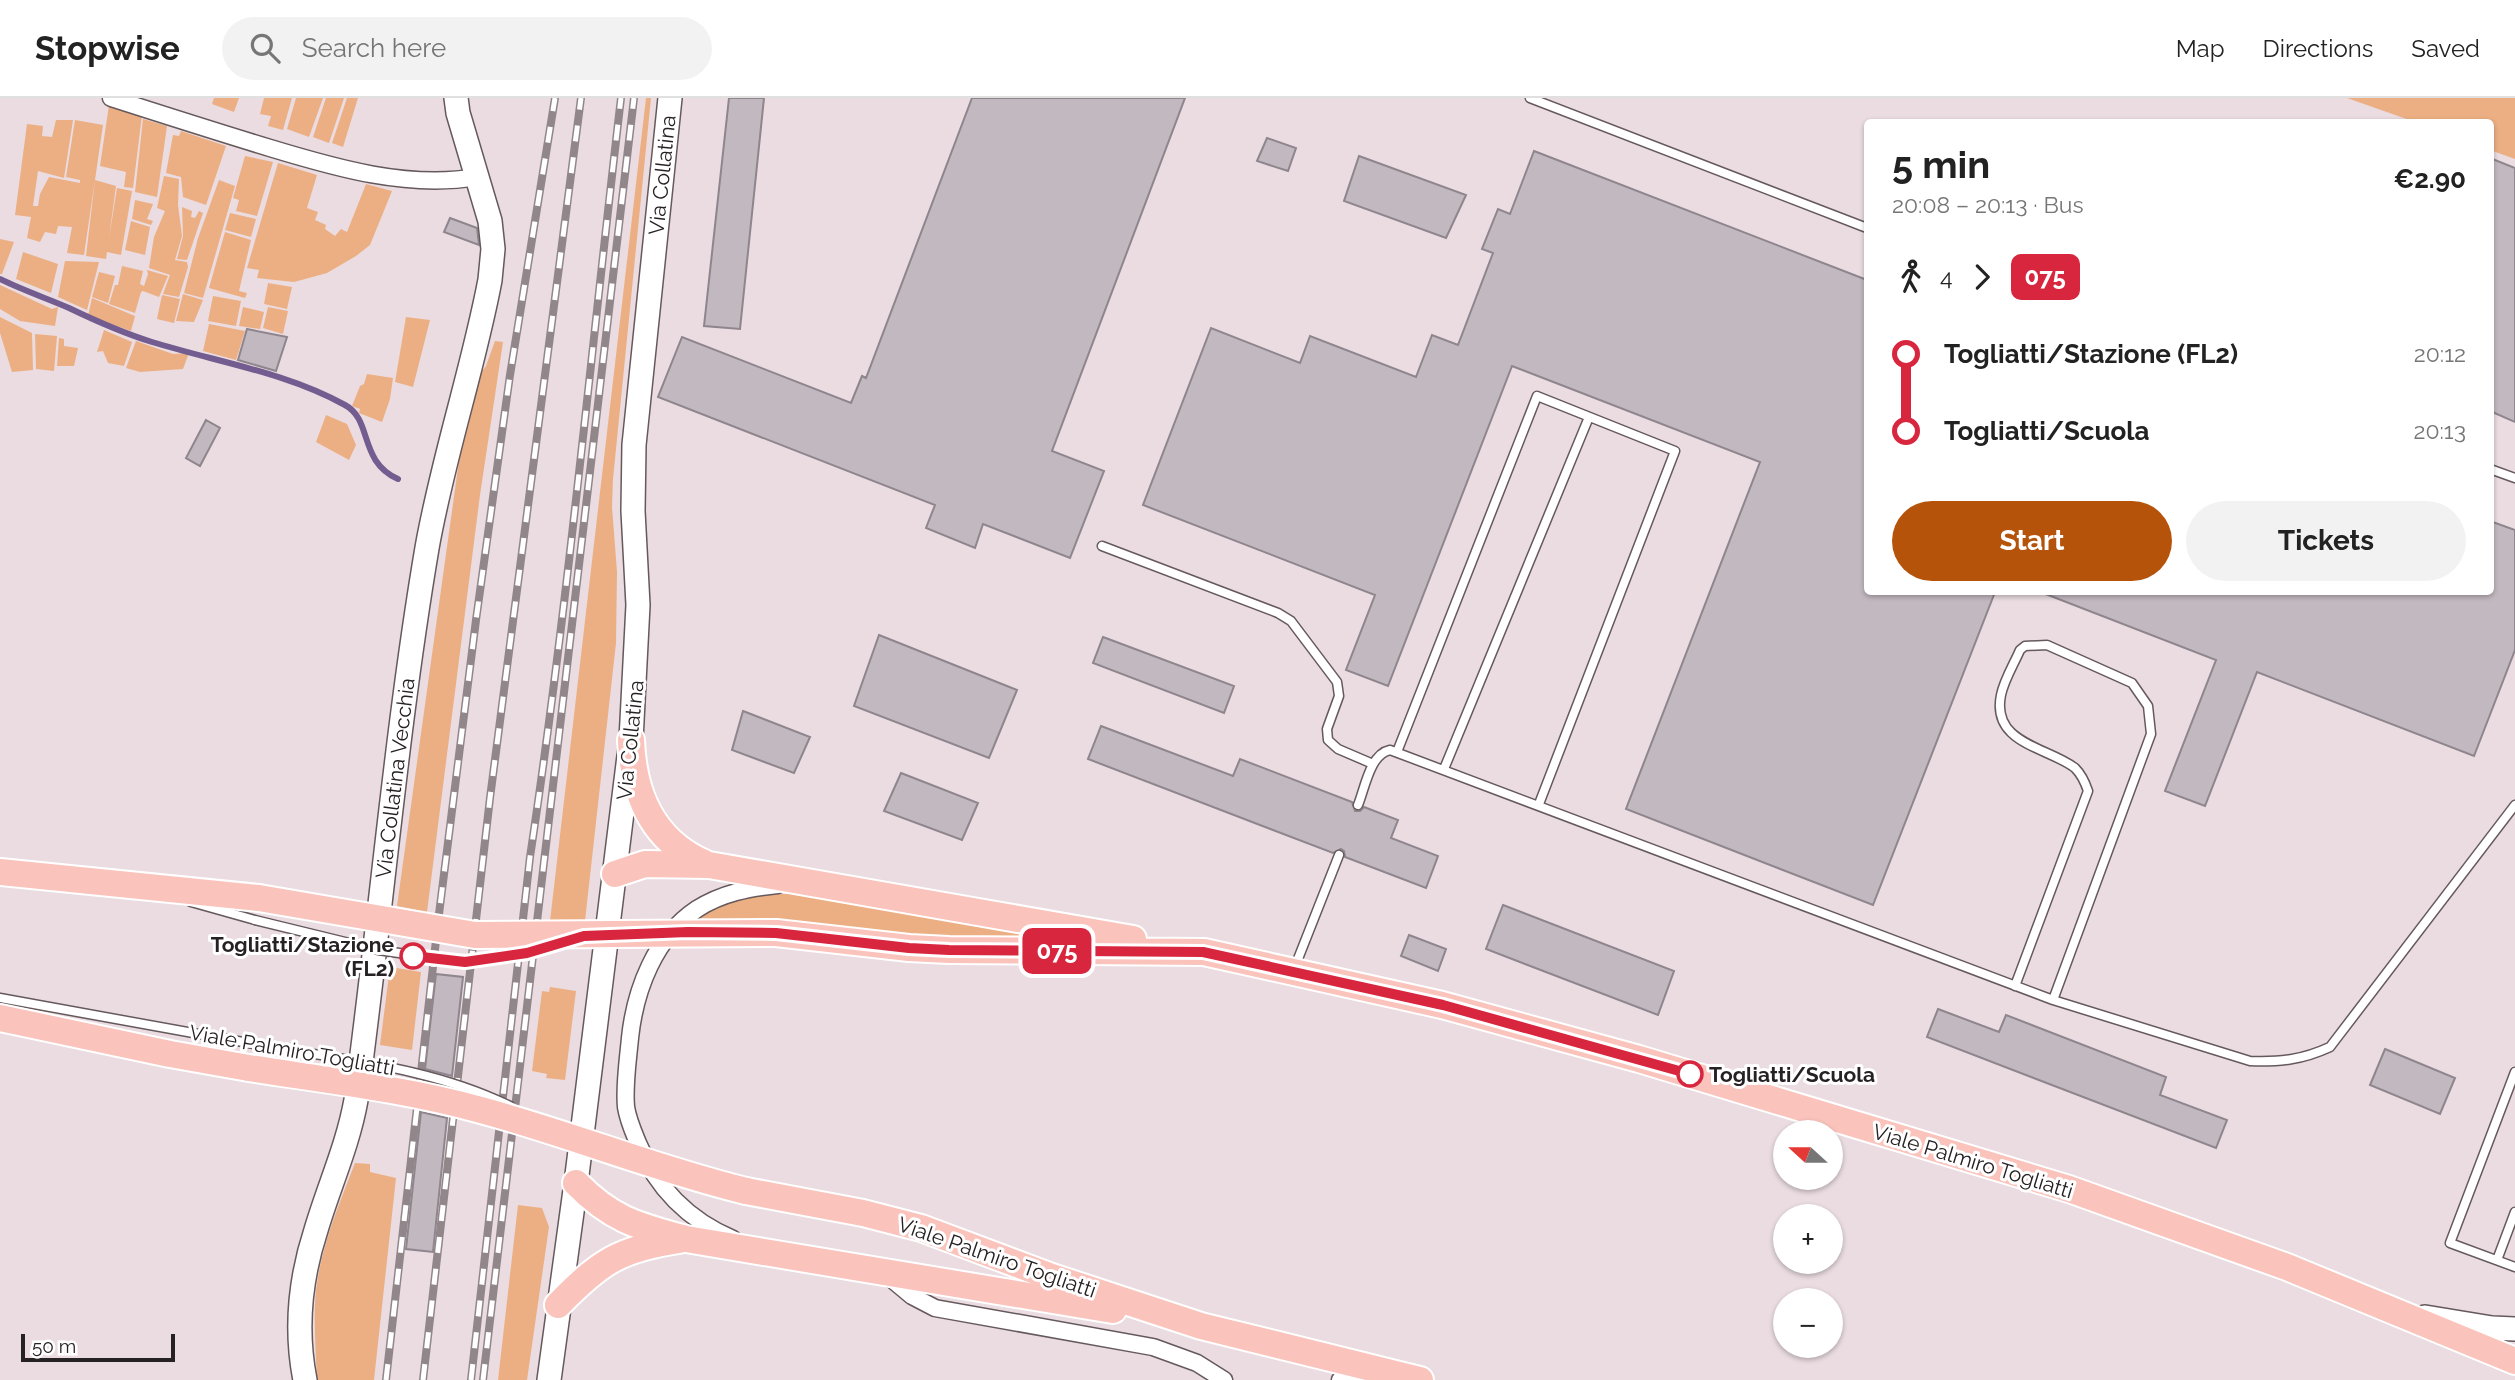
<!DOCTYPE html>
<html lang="en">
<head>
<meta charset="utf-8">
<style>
	:root { --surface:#fff; --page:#f2f2f2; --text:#222; --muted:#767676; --line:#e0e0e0; --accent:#b45309 }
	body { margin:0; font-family:Raleway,sans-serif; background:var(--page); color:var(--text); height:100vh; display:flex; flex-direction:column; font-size:26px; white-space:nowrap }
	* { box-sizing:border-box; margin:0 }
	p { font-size:23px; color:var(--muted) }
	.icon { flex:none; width:38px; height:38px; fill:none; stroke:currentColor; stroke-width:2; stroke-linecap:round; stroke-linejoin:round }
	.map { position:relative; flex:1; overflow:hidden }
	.drawer { position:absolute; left:1864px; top:21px; width:630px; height:476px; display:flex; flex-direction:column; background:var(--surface); border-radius:7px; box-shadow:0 2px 5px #0004 }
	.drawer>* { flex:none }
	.badge { padding:0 14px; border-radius:10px; font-size:24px; line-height:46px }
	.needle { width:46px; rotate:291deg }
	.controls { position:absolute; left:1773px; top:1022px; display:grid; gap:14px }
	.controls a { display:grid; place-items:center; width:70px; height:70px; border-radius:50%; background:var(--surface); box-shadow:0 2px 5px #0004; font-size:35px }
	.scale { position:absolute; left:21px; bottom:18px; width:154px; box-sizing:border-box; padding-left:7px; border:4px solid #262122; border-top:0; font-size:19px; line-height:24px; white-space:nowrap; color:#262122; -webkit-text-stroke:5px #fff; paint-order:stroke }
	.map>.badge { position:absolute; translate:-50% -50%; box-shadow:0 0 0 4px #fff }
	.legs { display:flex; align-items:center; gap:10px; height:77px; padding:0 28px; font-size:23px }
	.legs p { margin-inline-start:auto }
	.overview { display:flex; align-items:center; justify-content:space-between; height:119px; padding:0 28px }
	h1 { font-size:38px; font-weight:700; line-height:52px }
	.button { display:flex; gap:14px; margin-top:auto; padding:14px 28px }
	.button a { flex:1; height:80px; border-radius:42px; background:var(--accent); color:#fff; font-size:28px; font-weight:700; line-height:80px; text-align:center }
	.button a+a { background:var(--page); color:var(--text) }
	ul { padding:0 28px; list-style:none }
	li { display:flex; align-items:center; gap:24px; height:77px; font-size:26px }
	li i { display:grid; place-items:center; width:10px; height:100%; margin:0 9px; background:currentColor }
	li i::after { content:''; width:18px; height:18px; margin:-9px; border:5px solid; border-radius:50%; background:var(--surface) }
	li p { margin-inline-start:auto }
	li:first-child i { background:linear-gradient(#0000 50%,currentColor 0) }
	li:last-child i { background:linear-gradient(currentColor 50%,#0000 0) }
	header { display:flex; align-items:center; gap:42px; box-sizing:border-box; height:98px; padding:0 35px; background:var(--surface); border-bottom:2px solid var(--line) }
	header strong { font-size:33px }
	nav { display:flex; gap:38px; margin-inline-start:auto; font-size:24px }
	.search { width:490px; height:63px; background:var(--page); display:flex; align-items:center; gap:18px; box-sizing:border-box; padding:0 24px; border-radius:38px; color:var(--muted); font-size:26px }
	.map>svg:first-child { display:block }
</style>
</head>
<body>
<header>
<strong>Stopwise</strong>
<div class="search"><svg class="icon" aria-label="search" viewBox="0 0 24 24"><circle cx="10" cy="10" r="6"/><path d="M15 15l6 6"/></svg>Search here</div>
<nav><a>Map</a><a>Directions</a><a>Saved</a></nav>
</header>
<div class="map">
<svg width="2515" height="1282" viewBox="0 0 2515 1282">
	<rect width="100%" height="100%" fill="#eadce0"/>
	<!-- green -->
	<path fill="#ecaf83" d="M214,0H239L234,14L212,6Z
		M264,0H292L283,32L268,28L271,18L260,16Z
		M296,0H323L309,39L287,31Z
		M326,0H344L329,45L313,39Z
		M347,0H358L343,49L332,45Z
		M646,0H651L613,381L612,409L617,474L616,545L585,823H550Z
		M2347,0H2515V61L2490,52V24H2415Z
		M109,7L142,17L133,90L124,89L126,74L100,68Z
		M143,21L167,28L157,99L135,94Z
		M56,22H73L64,80L38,73L33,108H38L40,96L49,79L80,85V82L66,79L75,22L103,27L84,157L67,155L72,129L58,128L56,136L45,134L40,144L27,140L31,119L15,117L27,26L43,28L42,38L52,39Z
		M181,33L226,48L206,107L183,99L181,79L166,75L173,37L179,38Z
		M245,58L273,64L257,118L236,113L239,102L233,100Z
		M278,65L317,77L307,110L318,114L315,122L326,127L325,131L335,138L341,131L347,134L366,86L392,93L370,147L356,158L327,175L294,184L257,180L259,172L247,170Z
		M164,78L179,81L178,107L182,138L175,162L187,164L188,169L179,199L163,196L170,177L149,170L154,139L165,113L157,110Z
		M95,82L116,88L109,140L117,90L132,93L121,157L107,154L106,161L86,158Z
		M219,82L235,88L203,200L184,195L198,140Z
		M135,102L153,106L147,121L153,123L151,127L132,121Z
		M182,109L192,113L191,119L195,120L199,113L203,115L187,162L177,161L183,138Z
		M230,115L256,121L251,139L225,132Z
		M131,123L150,129L145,157L125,152Z
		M225,134L251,142L239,193L247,195L245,200L209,190Z
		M0,141L14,144L2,176H0Z
		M23,154L58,166L51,195L16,181Z
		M65,163L99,164L87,212L58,199Z
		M122,168L143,173L140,186L144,188L148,176L147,172L168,178L159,199L143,193L141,194L135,215L109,206L115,187H118Z
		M99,174L115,178L108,205L92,199Z
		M268,185L292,189L287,211L264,206Z
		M0,187L52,211L58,209L55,228L20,223L0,211Z
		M183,196L203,202L194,224L176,223Z
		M162,197L180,201L174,225L157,221Z
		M213,198L241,203L236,228L208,223Z
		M92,200L135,218L131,233L88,218Z
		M243,209L264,214L260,231L239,228Z
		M268,209L288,213L283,236L263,230Z
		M0,219L32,235L33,272L12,274L0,235Z
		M406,219L430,222L413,289L395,284Z
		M209,226L245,233L236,262L203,253Z
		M104,232L132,244L124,268L108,265L103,253L97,254Z
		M35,236L57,238L54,273L36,271Z
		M59,240L64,241V248L78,250L74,268H57Z
		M136,243L173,256L189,255L183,271L140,274L126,270Z
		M495,243L503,244L480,397L427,814L397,808L462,341L479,277L486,268Z
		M367,276L393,280L390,301L382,324L359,315L360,311L352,308L360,288L364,286Z
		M326,317L347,326L356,347L349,362L316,344Z
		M761,796H791L1045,838L946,842L802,826L697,820L709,811Z
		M390,869L421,874L412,952L380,947Z
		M550,889L576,893L565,982L546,980L547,976L532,973L542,893L549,894Z
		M355,1065L370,1066V1074L396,1080L374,1282H317C316,1257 314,1231 315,1206C317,1158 338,1109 355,1065Z
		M518,1107L542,1110L549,1129L527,1282H498Z"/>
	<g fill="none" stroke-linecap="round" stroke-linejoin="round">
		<!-- stream -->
		<path stroke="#735c8f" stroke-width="6" d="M0,181C22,192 46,200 69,210C96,223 123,235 152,244C217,264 285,274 345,307C373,322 358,363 398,381"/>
	</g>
	<!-- building -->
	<path fill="#c2b8c0" stroke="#8e858d" stroke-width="2" d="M729,0H764L740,231L704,228Z
		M972,0H1185L1052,353L1104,373L1070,460L983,426L975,450L926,430L935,407L658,299L682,239L851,305L862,278L866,280Z
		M1267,40L1296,50L1288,73L1257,63Z
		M1534,53L1867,182V494H1995L1873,807L1626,711L1760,364L1512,268L1388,588L1346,572L1375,497L1143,407L1211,230L1300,265L1310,238L1416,279L1432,237L1458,247L1493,155L1482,151L1498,111L1510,116Z
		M1359,58L1466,97L1446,140L1344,103Z
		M2490,60L2515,70V324L2490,313Z
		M450,120L477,130L479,147L444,134Z
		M247,231L287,239L276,273L238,262Z
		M206,322L220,330L200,368L186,360Z
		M2490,423L2515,432V552L2474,658L2257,574L2205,708L2165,693L2216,562L2043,495L2490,494Z
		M879,537L1017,592L989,660L854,608Z
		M1103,539L1234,588L1224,615L1093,565Z
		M743,613L810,639L794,675L732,652Z
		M1101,628L1233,678L1240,661L1352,704L1355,713H1360L1364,709L1398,722L1391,740L1438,758L1426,790L1345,759L1344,753L1341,751L1333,755L1088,661Z
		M901,675L978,705L962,742L884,713Z
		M1503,807L1674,873L1658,917L1486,851Z
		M1409,837L1446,851L1438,873L1401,858Z
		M436,876L463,879L452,978L425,971Z
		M1938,911L1999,934L2006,917L2166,979L2160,997L2227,1022L2216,1050L1927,939Z
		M2385,951L2455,980L2440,1016L2370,987Z
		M421,1014L447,1020L433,1154L406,1151Z"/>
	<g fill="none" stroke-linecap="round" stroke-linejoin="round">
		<defs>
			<path id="lane" d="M1530,0L1867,130
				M2490,371L2515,380
				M1102,448L1278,515L1291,523L1337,584L1339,598L1327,631L1328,642L1338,651L1373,666
				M1397,654L1537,298L1675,353L1539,706
				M1444,671L1589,319
				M1358,707C1365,690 1370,656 1390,652L2053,902L2250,963C2280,964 2302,962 2330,949L2515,707
				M191,804L255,822
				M1294,871L1339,757
				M2015,888L2088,693C2085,684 2082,677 2075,670C2048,649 1991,646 2001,597C2004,582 2014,566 2020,552L2025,548L2047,547L2132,585L2148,608L2151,636L2053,902
				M0,900L254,946
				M2515,974L2450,1145L2515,1169
				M2497,1162L2515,1114"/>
			<path id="street" d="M111,0C164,17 217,34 270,50C336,70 408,91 477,79
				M733,1141C688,1122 656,1089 638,1045C633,1033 628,1022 626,1009C624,987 628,962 630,940C635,892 655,839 697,811C722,795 749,790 778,787
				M888,1178L912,1198L935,1210L1153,1249L1197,1265L1224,1282
				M1340,1282L1372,1274"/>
			<path id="secondary" d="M2425,1219L2492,1230L2515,1231
				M305,1282C295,1231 300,1181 316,1132C329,1088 348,1047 356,1002C381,818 396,633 427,450C443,359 473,272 490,182L493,151L490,123L458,15L456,0
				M549,1282L576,1085L631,642L638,507L633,413L634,347L670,0"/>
			<path id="primary" d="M631,642C633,696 652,742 704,765
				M0,774L259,800
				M615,776L645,766L709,767L1133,841
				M776,835L909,850L949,852L1204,854L1442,907L1639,961L2069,1091L2287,1169L2515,1263
				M0,920L170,956L249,970
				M576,1085C612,1122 638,1128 686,1141L1113,1212
				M746,1093L863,1115L921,1130L1049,1178L1201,1228L1420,1282
				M558,1207C600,1164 619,1151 679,1142"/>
		</defs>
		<!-- lane casing -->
		<use href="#lane" stroke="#65595c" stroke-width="11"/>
		<!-- street casing -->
		<use href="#street" stroke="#65595c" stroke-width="19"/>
		<!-- secondary casing -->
		<use href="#secondary" stroke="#65595c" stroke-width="26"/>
		<!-- primary casing -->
		<use href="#primary" stroke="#fff" stroke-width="30"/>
		<!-- lane -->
		<use href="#lane" stroke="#fff" stroke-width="8"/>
		<!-- street -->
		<use href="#street" stroke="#fff" stroke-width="16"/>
		<!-- secondary -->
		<use href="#secondary" stroke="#fff" stroke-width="23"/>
		<!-- primary -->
		<use href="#primary" stroke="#fac3bc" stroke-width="26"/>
		<defs>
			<path id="rail" d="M386,1282L439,816L476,522L510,277L555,0
				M423,1282L490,700L581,0
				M471,1282L530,759C568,507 591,253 621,0
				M483,1282L634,0"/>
		</defs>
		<!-- rail casing -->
		<use href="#rail" stroke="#91878a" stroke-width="8"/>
		<!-- rail -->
		<use href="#rail" stroke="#fff" stroke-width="5" stroke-dasharray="16" stroke-linecap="butt"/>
		<defs>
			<path id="lane-bridge" d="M255,822L378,852L455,863L506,859L558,846
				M254,946C342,962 432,969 512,1009"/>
			<path id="primary-bridge" d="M259,800L475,837L776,835
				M249,970C326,982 405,991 481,1012C570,1036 656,1071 746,1093"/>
		</defs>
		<!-- lane-bridge casing -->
		<use href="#lane-bridge" stroke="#65595c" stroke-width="11" stroke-linecap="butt"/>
		<!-- primary-bridge casing -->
		<use href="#primary-bridge" stroke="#fff" stroke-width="30" stroke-linecap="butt"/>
		<!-- lane-bridge -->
		<use href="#lane-bridge" stroke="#fff" stroke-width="8"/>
		<!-- primary-bridge -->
		<use href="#primary-bridge" stroke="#fac3bc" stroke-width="26"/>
	</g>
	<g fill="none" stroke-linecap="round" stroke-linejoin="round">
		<defs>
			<path id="line-1" d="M413,858L465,864L527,855L584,838L688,834L776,835L909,850L949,852L1203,854L1443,907L1690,976"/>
		</defs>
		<!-- line-1 casing -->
		<use href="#line-1" stroke="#fff" stroke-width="16"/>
		<!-- line-1 -->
		<use href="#line-1" stroke="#d7263d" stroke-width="10"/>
	</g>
	<!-- markers -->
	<g fill="#fff" stroke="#d7263d" stroke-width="3.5">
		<circle cx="413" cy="858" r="12"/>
		<circle cx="1690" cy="976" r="12"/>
	</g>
	<g text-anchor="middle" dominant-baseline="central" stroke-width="6" stroke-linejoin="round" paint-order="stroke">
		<!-- street labels -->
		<g font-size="21" fill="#262122" stroke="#fff">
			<text transform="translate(662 77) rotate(-84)">Via Collatina</text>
			<text transform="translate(630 642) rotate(-84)">Via Collatina</text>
			<text transform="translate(395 680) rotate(-83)">Via Collatina Vecchia</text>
			<text transform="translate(292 952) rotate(10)">Viale Palmiro Togliatti</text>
			<text transform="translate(1973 1063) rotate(17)">Viale Palmiro Togliatti</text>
			<text transform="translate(997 1159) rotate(19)">Viale Palmiro Togliatti</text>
		</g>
		<!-- stop labels -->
		<g font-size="21" font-weight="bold" fill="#262122" stroke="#fff" text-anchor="end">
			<text x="394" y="846">Togliatti/Stazione<tspan x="394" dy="24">(FL2)</tspan></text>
			<text x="1709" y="976" text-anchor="start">Togliatti/Scuola</text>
		</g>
	</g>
</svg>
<div class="controls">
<a><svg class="needle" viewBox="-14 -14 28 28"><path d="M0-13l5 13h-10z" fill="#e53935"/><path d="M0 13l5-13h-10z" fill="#767676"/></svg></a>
<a>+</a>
<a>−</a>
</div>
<div class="scale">50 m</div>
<b class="badge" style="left:1057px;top:853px;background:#d7263d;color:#fff">075</b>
<section class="drawer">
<div class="overview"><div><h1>5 min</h1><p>20:08 – 20:13 · Bus</p></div><b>€2.90</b></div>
<div class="legs"><svg class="icon" aria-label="walk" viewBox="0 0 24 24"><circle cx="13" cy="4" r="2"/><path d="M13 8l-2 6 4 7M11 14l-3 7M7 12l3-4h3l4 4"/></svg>4<svg class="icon" aria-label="forward" viewBox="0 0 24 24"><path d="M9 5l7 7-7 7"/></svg><b class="badge" style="background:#d7263d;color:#fff">075</b></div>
<ul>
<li><i style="color:#d7263d"></i><b>Togliatti/Stazione (FL2)</b><p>20:12</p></li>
<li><i style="color:#d7263d"></i><b>Togliatti/Scuola</b><p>20:13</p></li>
</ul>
<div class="button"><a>Start</a><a>Tickets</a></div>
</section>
</div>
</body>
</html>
